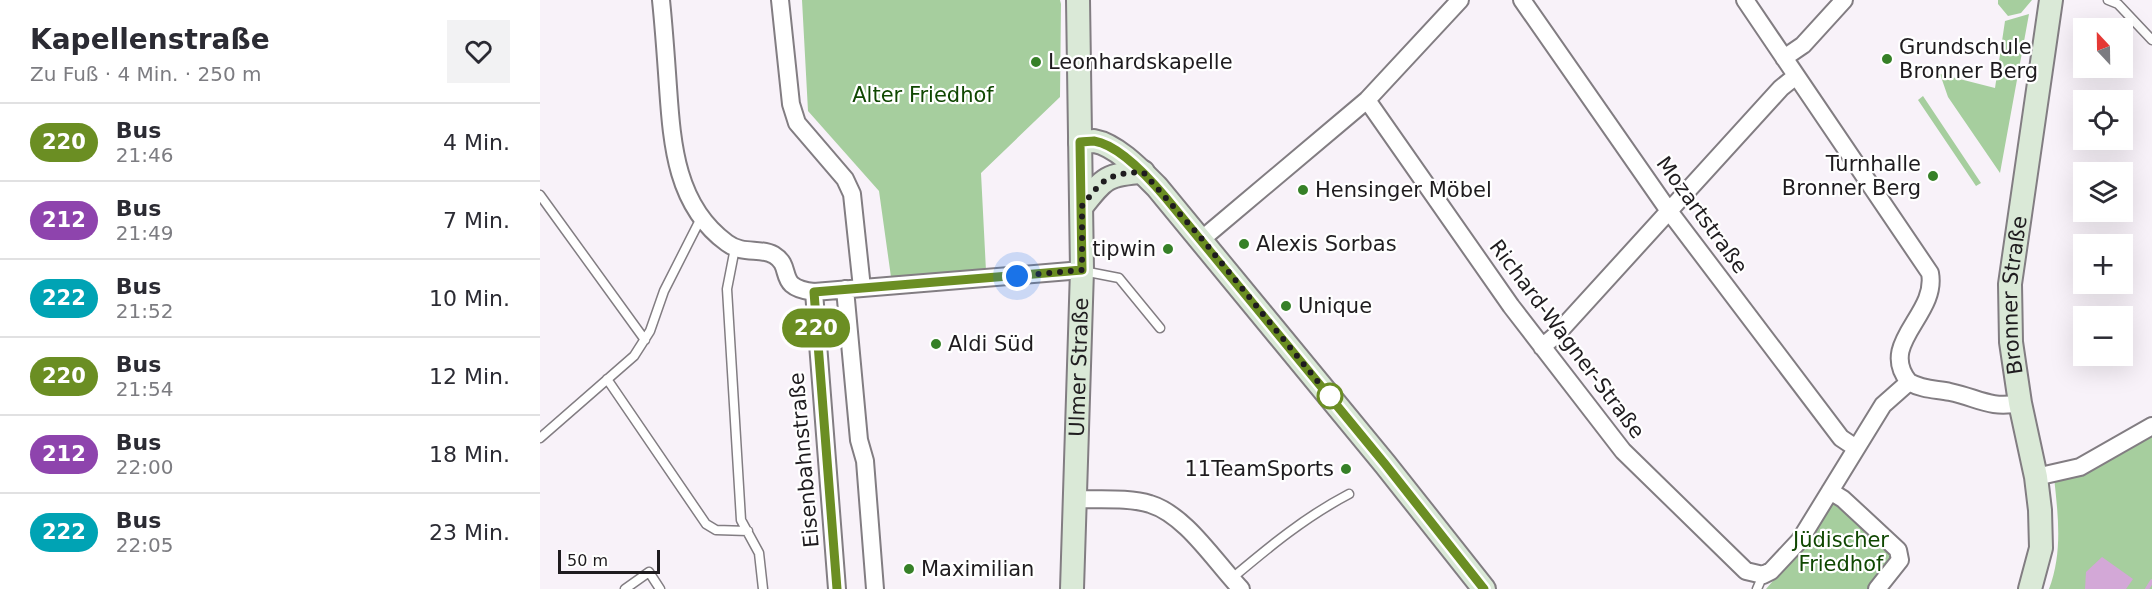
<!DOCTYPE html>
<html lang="de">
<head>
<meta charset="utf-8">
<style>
	:root { --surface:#fff; --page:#f2f2f3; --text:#2b2b33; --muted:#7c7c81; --line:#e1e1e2 }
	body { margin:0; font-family:"DejaVu Sans",sans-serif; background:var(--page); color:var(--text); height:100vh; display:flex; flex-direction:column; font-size:22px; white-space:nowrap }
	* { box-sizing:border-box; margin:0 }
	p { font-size:20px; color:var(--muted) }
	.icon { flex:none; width:33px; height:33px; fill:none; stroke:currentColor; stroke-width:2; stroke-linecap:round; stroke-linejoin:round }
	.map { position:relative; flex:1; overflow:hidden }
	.drawer { display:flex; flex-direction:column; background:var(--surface); width:540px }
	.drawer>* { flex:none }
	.badge { padding:0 12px; border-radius:20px; font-size:21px; line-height:39px }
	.needle { width:39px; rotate:338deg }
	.buttons { position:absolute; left:1533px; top:18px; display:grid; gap:12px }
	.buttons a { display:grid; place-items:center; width:60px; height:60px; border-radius:0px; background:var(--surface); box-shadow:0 6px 24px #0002; font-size:30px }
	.scale { position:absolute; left:18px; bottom:15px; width:102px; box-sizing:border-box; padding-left:6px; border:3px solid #1f1c1f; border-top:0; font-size:16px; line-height:21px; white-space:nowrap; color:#1f1c1f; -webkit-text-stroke:4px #fff; paint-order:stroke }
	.you { position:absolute; width:30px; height:30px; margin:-15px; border:4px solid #fff; border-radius:50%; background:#1a73e8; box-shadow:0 0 0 9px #1a73e833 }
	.map>.badge { position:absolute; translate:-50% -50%; box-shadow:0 0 0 3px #fff }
	.round { display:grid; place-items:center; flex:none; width:63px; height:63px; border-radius:0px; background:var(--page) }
	.overview { display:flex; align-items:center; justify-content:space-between; height:102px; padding:0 30px }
	h1 { font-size:28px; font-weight:800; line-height:45px }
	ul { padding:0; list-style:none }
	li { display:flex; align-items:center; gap:18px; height:78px; padding:0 30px; border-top:2px solid var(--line) }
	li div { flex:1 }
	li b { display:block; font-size:22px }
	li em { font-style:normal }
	li .badge { min-width:66px; font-weight:700; text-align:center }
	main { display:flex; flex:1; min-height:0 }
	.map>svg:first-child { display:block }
</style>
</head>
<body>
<main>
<section class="drawer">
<div class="overview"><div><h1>Kapellenstraße</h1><p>Zu Fuß · 4 Min. · 250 m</p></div><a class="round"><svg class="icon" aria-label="heart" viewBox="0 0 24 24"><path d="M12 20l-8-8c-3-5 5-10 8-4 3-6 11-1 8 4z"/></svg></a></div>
<ul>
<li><span class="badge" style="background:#6b8e23;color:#fff">220</span><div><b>Bus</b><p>21:46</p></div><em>4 Min.</em></li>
<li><span class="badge" style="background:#8e44ad;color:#fff">212</span><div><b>Bus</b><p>21:49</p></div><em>7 Min.</em></li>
<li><span class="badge" style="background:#00a3b4;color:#fff">222</span><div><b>Bus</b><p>21:52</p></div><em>10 Min.</em></li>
<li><span class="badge" style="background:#6b8e23;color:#fff">220</span><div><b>Bus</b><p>21:54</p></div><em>12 Min.</em></li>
<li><span class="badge" style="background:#8e44ad;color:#fff">212</span><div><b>Bus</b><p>22:00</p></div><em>18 Min.</em></li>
<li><span class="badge" style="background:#00a3b4;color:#fff">222</span><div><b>Bus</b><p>22:05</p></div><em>23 Min.</em></li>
</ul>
</section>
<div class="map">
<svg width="1612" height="589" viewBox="0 0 1612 589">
	<rect width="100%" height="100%" fill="#f8f2f9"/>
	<!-- green -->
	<path fill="#a6ce9e" d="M262,0H520L521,4L520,97L441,173L446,271L351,277L339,191L268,111Z
		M1458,0H1492L1481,13L1468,16L1458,4Z
		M1489,14L1460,173L1408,97L1400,74L1455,88L1465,21Z
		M1383,96L1441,183L1436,186L1378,100Z
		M1612,430V589H1509C1523,552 1518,515 1514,477Z
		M1294,502H1297L1354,556L1330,589H1226L1264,545Z"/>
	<!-- water -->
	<path fill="#d3a8d7" d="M1562,557L1593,579L1586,589H1545L1546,572Z"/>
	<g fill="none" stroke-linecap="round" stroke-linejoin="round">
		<!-- stream -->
		<path stroke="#d3a8d7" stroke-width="4" d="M1607,589L1612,581"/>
		<defs>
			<path id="lane" d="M1568,0L1578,4L1612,40
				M0,195L105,340
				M195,248L187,289L201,520L219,553L223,589
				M543,271L579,278L620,328
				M67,379L166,524L176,530L208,531
				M0,438L94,356L110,331L124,291L161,218
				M691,579C729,547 765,517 809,494
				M85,589L109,572L120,589
				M1217,589L1223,575"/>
			<path id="street" d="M121,0C124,29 126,58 128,87C132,144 136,206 187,243C203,255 220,247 234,255C255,268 234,287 274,292L542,270
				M240,0L251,104L257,123L305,179L312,194L322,288
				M982,0L1129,211L1301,438L1316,448
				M1205,0L1390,273C1398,315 1337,343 1369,382
				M1244,58L1263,45L1304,0
				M827,100L971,306L1083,451L1206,571L1223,575L1231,571L1260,540L1343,405L1369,382C1383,390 1396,389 1410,392C1439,398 1449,409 1480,403
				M662,239L827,100L920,0
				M305,289L319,440L325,461L335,589
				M274,292L297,589
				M1002,347L1016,335L1241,88L1256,76
				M1496,477L1540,467L1612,426
				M1290,491L1303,499L1358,550L1360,560L1337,589
				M535,499C557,500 589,497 610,504C646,515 675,562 701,589"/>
			<g id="secondary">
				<path d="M540,142C544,142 550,141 554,141C577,145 602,172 617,187L845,464L944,589"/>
				<path d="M542,206C564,178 567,174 603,172"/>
				<path id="s1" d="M532,589L542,270L538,0"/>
				<path id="s2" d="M1490,589L1501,548L1500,510L1496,477L1480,403L1471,342L1470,284L1511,0"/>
			</g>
		</defs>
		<!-- lane casing -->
		<use href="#lane" stroke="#827d82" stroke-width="11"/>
		<!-- street casing -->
		<use href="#street" stroke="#827d82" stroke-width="20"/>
		<!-- secondary casing -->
		<use href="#secondary" stroke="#827d82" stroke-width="26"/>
		<!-- lane -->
		<use href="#lane" stroke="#fff" stroke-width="8"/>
		<!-- street -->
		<use href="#street" stroke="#fff" stroke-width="16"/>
		<!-- secondary -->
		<use href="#secondary" stroke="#dae9d7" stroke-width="22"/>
	</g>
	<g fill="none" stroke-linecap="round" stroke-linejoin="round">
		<defs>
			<path id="line" d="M297,589L274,292L542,270L540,142C544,142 550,141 554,141C580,145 610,179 626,198L845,464L944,589"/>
		</defs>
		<!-- line casing -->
		<use href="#line" stroke="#fff" stroke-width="14"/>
		<!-- line -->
		<use href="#line" stroke="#6b8e23" stroke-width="9"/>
		<!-- walk -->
		<path stroke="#1f1c1f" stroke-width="6" stroke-dasharray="0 10.8" d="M477,276L542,270V206C564,178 567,174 603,172L662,239L792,399L790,396"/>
	</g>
	<!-- markers -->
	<g fill="#368027" stroke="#fff" stroke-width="2">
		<circle cx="1347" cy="59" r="6"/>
		<circle cx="496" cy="62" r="6"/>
		<circle cx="1393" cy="176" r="6"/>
		<circle cx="763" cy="190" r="6"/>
		<circle cx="704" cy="244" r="6"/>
		<circle cx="628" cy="249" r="6"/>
		<circle cx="746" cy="306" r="6"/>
		<circle cx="396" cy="344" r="6"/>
		<circle cx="806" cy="469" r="6"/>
		<circle cx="369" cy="569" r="6"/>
	</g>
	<circle fill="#fff" stroke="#6b8e23" stroke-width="3" cx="790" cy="396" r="12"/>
	<g text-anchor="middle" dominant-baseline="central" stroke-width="4.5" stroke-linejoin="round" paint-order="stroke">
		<!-- poi labels -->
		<g font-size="21" fill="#1f1c1f" stroke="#fff" text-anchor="start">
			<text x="1359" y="47">Grundschule<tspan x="1359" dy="24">Bronner Berg</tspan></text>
			<text x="508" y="62">Leonhardskapelle</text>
			<text x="1381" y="164" text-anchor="end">Turnhalle<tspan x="1381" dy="24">Bronner Berg</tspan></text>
			<text x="775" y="190">Hensinger Möbel</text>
			<text x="716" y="244">Alexis Sorbas</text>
			<text x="616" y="249" text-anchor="end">tipwin</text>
			<text x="758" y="306">Unique</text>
			<text x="408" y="344">Aldi Süd</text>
			<text x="794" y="469" text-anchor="end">11TeamSports</text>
			<text x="381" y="569">Maximilian</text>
		</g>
		<!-- park labels -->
		<g font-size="21" fill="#0f4701" stroke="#fff">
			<text x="383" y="95">Alter Friedhof</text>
			<text x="1301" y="540">Jüdischer<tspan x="1301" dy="24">Friedhof</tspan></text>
		</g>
		<!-- street labels -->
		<g font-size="21" fill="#1f1c1f" stroke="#fff">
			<text transform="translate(1162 215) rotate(54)">Mozartstraße</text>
			<text stroke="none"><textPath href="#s2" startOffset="298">Bronner Straße</textPath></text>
			<text transform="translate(1027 339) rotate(53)">Richard-Wagner-Straße</text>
			<text stroke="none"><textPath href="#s1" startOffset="222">Ulmer Straße</textPath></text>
			<text transform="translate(264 460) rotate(-95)">Eisenbahnstraße</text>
		</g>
	</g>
</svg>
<div class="buttons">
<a><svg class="needle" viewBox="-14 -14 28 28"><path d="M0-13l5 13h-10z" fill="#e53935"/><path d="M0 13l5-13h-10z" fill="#7c7c81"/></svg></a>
<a><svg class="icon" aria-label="locate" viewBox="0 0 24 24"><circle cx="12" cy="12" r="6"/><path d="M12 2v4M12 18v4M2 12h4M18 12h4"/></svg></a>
<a><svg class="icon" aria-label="layers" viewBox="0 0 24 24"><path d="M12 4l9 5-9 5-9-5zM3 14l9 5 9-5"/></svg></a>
<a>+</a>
<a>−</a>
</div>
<div class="scale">50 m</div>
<div class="you" style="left:477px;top:276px"></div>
<b class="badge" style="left:276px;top:328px;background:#6b8e23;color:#fff">220</b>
</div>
</main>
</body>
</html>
